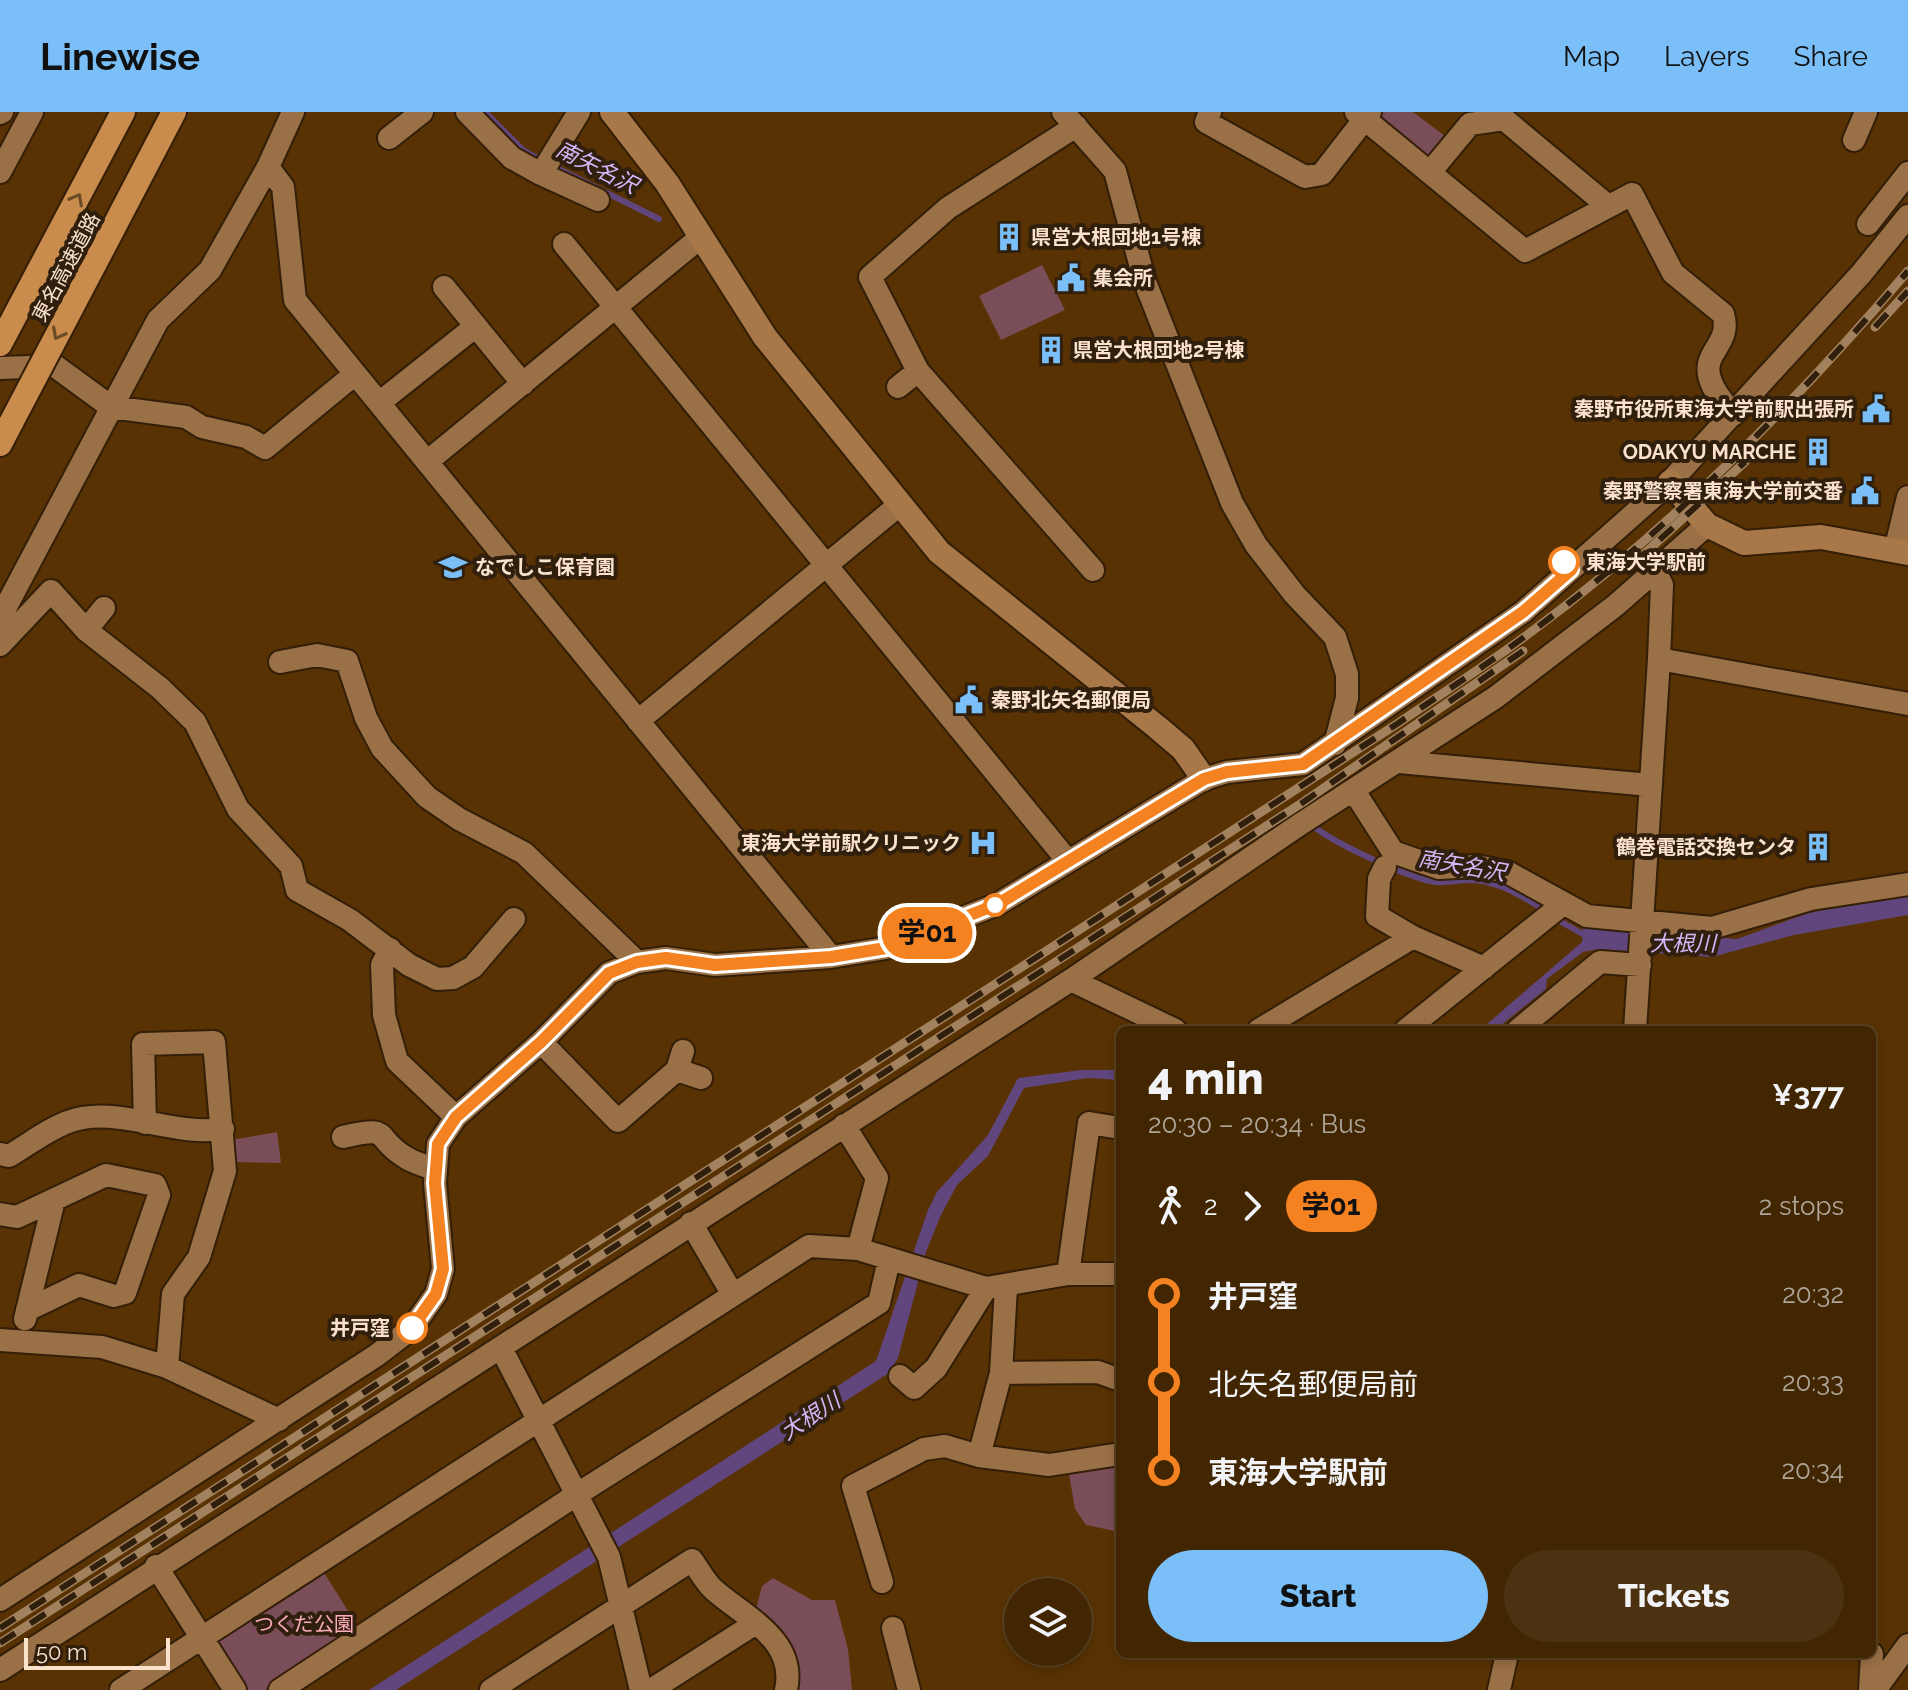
<!DOCTYPE html>
<html lang="en">
<head>
<meta charset="utf-8">
<style>
	:root { --surface:#422602; --page:#4c3211; --text:#f1f3f6; --muted:#aea599; --line:#5a4324; --accent:#7abff8 }
	body { margin:0; font-family:Raleway,"Noto Sans JP",sans-serif; background:var(--page); color:var(--text); height:100vh; display:flex; flex-direction:column; font-size:30px; white-space:nowrap }
	* { box-sizing:border-box; margin:0 }
	p { font-size:26px; color:var(--muted) }
	.icon { flex:none; width:44px; height:44px; fill:none; stroke:currentColor; stroke-width:2; stroke-linecap:round; stroke-linejoin:round }
	.map { position:relative; flex:1; overflow:hidden }
	.sheet { position:absolute; left:1116px; top:914px; width:760px; height:632px; display:flex; flex-direction:column; background:var(--surface); border-radius:12px; box-shadow:0 4px 12px #0003,0 0 0 2px var(--line) }
	.sheet>* { flex:none }
	.badge { padding:0 16px; border-radius:26px; font-size:28px; line-height:52px }
	.controls { position:absolute; left:1004px; top:1466px; display:grid; gap:16px }
	.controls a { display:grid; place-items:center; width:88px; height:88px; border-radius:50%; background:var(--surface); box-shadow:0 4px 12px #0003,0 0 0 2px var(--line); font-size:40px }
	.scale { position:absolute; left:24px; bottom:20px; width:146px; box-sizing:border-box; padding-left:8px; border:4px solid #fae2cc; border-top:0; font-size:22px; line-height:28px; white-space:nowrap; color:#fae2cc; -webkit-text-stroke:6px #301f0d; paint-order:stroke }
	.map>.badge { position:absolute; translate:-50% -50%; box-shadow:0 0 0 4px #fff }
	.legs { display:flex; align-items:center; gap:12px; height:88px; padding:0 32px; font-size:26px }
	.legs p { margin-inline-start:auto }
	.summary { display:flex; align-items:center; justify-content:space-between; height:136px; padding:0 32px }
	h1 { font-size:44px; font-weight:800; line-height:60px }
	.button { display:flex; gap:16px; margin-top:auto; padding:16px 32px }
	.button a { flex:1; height:92px; border-radius:48px; background:var(--accent); color:#111; font-size:32px; font-weight:800; line-height:92px; text-align:center }
	.button a+a { background:var(--page); color:var(--text) }
	ul { padding:0 32px; list-style:none }
	li { display:flex; align-items:center; gap:28px; height:88px; font-size:30px }
	li i { display:grid; place-items:center; width:12px; height:100%; margin:0 10px; background:currentColor }
	li i::after { content:''; width:20px; height:20px; margin:-10px; border:6px solid; border-radius:50%; background:var(--surface) }
	li p { margin-inline-start:auto }
	li:first-child i { background:linear-gradient(#0000 50%,currentColor 0) }
	li:last-child i { background:linear-gradient(currentColor 50%,#0000 0) }
	header { display:flex; align-items:center; gap:48px; box-sizing:border-box; height:112px; padding:0 40px; background:var(--accent); color:#111 }
	header strong { font-size:38px }
	nav { display:flex; gap:44px; margin-inline-start:auto; font-size:28px }
	.map>svg:first-child { display:block }
</style>
</head>
<body>
<header>
<strong>Linewise</strong>
<nav><a>Map</a><a>Layers</a><a>Share</a></nav>
</header>
<div class="map">
<svg width="1908" height="1578" viewBox="0 0 1908 1578">
	<rect width="100%" height="100%" fill="#583202"/>
	<!-- green -->
	<path fill="#7a4e58" d="M1379,0H1413L1449,27L1434,45L1425,46L1379,8Z
		M1042,153L1065,198L1001,228L979,184Z
		M277,1020L281,1051L231,1050V1028Z
		M1120,1353V1420L1086,1413L1075,1397L1069,1362Z
		M323,1459L360,1518L265,1578H247L218,1533L220,1525Z
		M773,1466L812,1488H835L848,1537L852,1578H792L791,1531L756,1497L762,1474Z"/>
	<!-- water -->
	<path fill="#60467c" d="M1908,783V803L1794,823L1712,845L1599,837L1583,840L1547,867L1546,877L1495,918H1480L1582,830L1583,814L1737,827L1808,801Z
		M1081,958H1120V968L1088,966L1024,976L988,1044L957,1073L941,1103L926,1140L898,1246L889,1261L396,1578H369L876,1249L928,1098L937,1080L988,1023L1018,966Z"/>
	<g fill="none" stroke-linecap="round" stroke-linejoin="round">
		<!-- stream -->
		<path stroke="#60467c" stroke-width="6" d="M485,0L524,39L543,49
			M553,54L659,107
			M1317,717C1339,733 1408,766 1435,770C1447,771 1460,768 1472,768C1497,769 1525,785 1545,799
			M1554,806L1590,826"/>
		<defs>
			<path id="street" d="M467,0L512,46L541,62L579,0
				M1063,0L1115,59L1145,170L1232,391L1256,433L1295,483L1335,525L1347,562V586L1335,632
				M1210,0L1206,10L1305,65L1322,62L1370,0
				M1356,0L1525,139L1632,82L1673,161L1723,202C1732,231 1704,239 1709,263C1712,278 1724,291 1733,303
				M0,1L2,0
				M1076,14L948,96L870,165L918,259L1093,458
				M389,26L422,0
				M1854,28L1866,0
				M268,55L283,75L295,188L831,845
				M1431,59L1470,12L1504,7L1608,94
				M0,60L32,0
				M541,62L598,88
				M1868,112L1908,61
				M564,132L1067,748
				M444,175L523,272
				M0,256L55,254L111,295L186,305L202,315L246,325L265,336L355,262
				M898,275L918,259
				M379,291L476,214
				M428,349L701,125
				M1895,439L1908,385
				M0,506L158,208L210,158L268,55L293,0
				M86,518L104,496
				M0,533L51,479L86,518L160,576L195,610L238,697L291,754L297,778L350,808L409,853L437,867L453,866L473,855L514,807
				M1659,547L1908,592
				M280,550L317,543L347,549L366,606L382,636L427,685L459,707L524,741L637,850
				M638,609L899,393
				M1399,650L1650,673
				M1354,679L1393,740L1439,756L1477,754L1507,760L1587,804L1712,816L1811,787L1908,772
				M1385,755L1379,767L1377,804L1413,825L1484,856
				M390,837L382,853L384,903L397,949L456,1005
				M1071,868L1175,918
				M1259,918L1413,825
				M1406,918L1563,792
				M1518,918L1600,850L1640,853
				M1635,918L1659,547L1662,473L1655,459
				M541,930L618,1009L677,958L683,939
				M677,958L701,966
				M145,1011L143,932L214,930L225,1059L199,1145L173,1182L167,1255
				M844,1013L877,1066L858,1137
				M343,1025C394,1013 372,1025 405,1045C414,1051 426,1054 436,1058
				M0,1042L9,1044C28,1033 48,1017 68,1010C114,992 172,1025 223,1017
				M0,1102L17,1105L106,1063L155,1073L159,1083L125,1181L114,1184L79,1173L27,1198
				M691,1111L733,1183
				M1068,1162L1089,1011L1120,1016
				M25,1207L54,1088
				M0,1228L102,1235L167,1255L279,1308
				M501,1236L609,1445L641,1578
				M1001,1261L1098,1260L1120,1268
				M900,1264L914,1276L936,1256L986,1176
				M979,1344L1001,1261L1006,1175
				M156,1454L235,1578
				M882,1470L853,1374L924,1337L945,1334L979,1344L1049,1353L1120,1342
				M0,1488L377,1243L412,1216L436,1182L443,1157L435,1071L438,1032L456,1005L541,930L609,861L637,850L666,846L715,853L831,845L886,836L998,792L1204,667L1227,660L1303,652L1523,500L1670,370L1861,162L1908,104
				M893,1516L909,1578
				M0,1558L1071,868L1299,713L1496,585L1616,493L1707,413
				M121,1578L809,1134L858,1137L986,1176L1068,1162H1120
				M280,1578L576,1383L879,1191L889,1148
				M491,1578L692,1448C699,1458 705,1470 714,1478C746,1506 797,1528 786,1578
				M651,1578L756,1511
				M1499,1578L1507,1542
				M1870,1578L1872,1542
				M1875,1578L1908,1533"/>
			<path id="secondary" d="M612,0L667,71L765,225L939,440L1157,615L1183,637L1204,667
				M1670,370L1707,413L1744,431L1821,425L1908,441"/>
			<path id="highway" d="M94,153L174,0
				M0,232L123,0
				M0,332L12,309"/>
		</defs>
		<!-- street casing -->
		<use href="#street" stroke="#331e08" stroke-width="26"/>
		<!-- secondary casing -->
		<use href="#secondary" stroke="#331e08" stroke-width="28"/>
		<!-- highway casing -->
		<use href="#highway" stroke="#331e08" stroke-width="28"/>
		<!-- street -->
		<use href="#street" stroke="#9a7046" stroke-width="22"/>
		<!-- secondary -->
		<use href="#secondary" stroke="#a87848" stroke-width="24"/>
		<!-- highway -->
		<use href="#highway" stroke="#c98c4d" stroke-width="24"/>
		<defs>
			<path id="rail" d="M1875,215L1908,179
				M1633,452L1745,350
				M0,1516L1397,612C1441,582 1485,554 1527,523C1668,419 1795,292 1908,159
				M0,1531L1302,691L1523,539"/>
		</defs>
		<!-- rail casing -->
		<use href="#rail" stroke="#a2825e" stroke-width="9"/>
		<!-- rail -->
		<use href="#rail" stroke="#301f0d" stroke-width="6" stroke-dasharray="18" stroke-linecap="butt"/>
		<defs>
			<path id="highway-bridge" d="M12,309L94,153"/>
		</defs>
		<!-- highway-bridge casing -->
		<use href="#highway-bridge" stroke="#331e08" stroke-width="28" stroke-linecap="butt"/>
		<!-- highway-bridge -->
		<use href="#highway-bridge" stroke="#c98c4d" stroke-width="24"/>
	</g>
	<!-- one-way arrows -->
	<defs><path id="oneway-chevron" d="M-2-3.5L2.5 0L-2 3.5" fill="none" stroke-width="1.6" stroke-linecap="round" stroke-linejoin="round" transform="scale(2)"/></defs>
	<g stroke="#6d4b27">
		<use href="#oneway-chevron" transform="translate(77 87) rotate(-62)"/>
		<use href="#oneway-chevron" transform="translate(58 222) rotate(118)"/>
	</g>
	<g fill="none" stroke-linecap="round" stroke-linejoin="round">
		<defs>
			<path id="line-1" d="M412,1216L436,1182L443,1157L435,1071L438,1032L456,1005L541,930L609,861L637,850L666,846L715,853L831,845L886,836L998,792L1204,667L1227,660L1303,652L1523,500L1571,458L1564,450"/>
		</defs>
		<!-- line-1 casing -->
		<use href="#line-1" stroke="#fff" stroke-width="18"/>
		<!-- line-1 -->
		<use href="#line-1" stroke="#f58220" stroke-width="12"/>
	</g>
	<!-- icons -->
	<defs>
		<symbol id="building-bare" viewBox="-9 -9 18 18"><path d="M-4-6H4V6H1V3H-1V6H-4ZM-2.5-4.3h1.7v1.8h-1.7ZM.8-4.3h1.7v1.8H.8ZM-2.5-1h1.7V.8h-1.7ZM.8-1h1.7V.8H.8Z" fill="#7abff8" stroke="#301f0d" stroke-width="2.5" paint-order="stroke"/></symbol>
		<symbol id="civic-bare" viewBox="-9 -9 18 18"><path d="M-.6-6.5H3V-4.5H.6V-3L4-1V1h2V6H-6V1h2V-1L-.6-3ZM-1.2 2.5V6h2.4V2.5Z" fill="#7abff8" stroke="#301f0d" stroke-width="2.5" paint-order="stroke"/></symbol>
		<symbol id="school-bare" viewBox="-9 -9 18 18"><path d="M0-5L7-2L0 1L-7-2ZM-4 1L0 2.5L4 1V4Q0 6-4 4Z" fill="#7abff8" stroke="#301f0d" stroke-width="2.5" paint-order="stroke"/></symbol>
		<symbol id="hospital-bare" viewBox="-9 -9 18 18"><path d="M-5-5h3v3.5h4V-5h3V5h-3V1.5h-4V5h-3Z" fill="#7abff8" stroke="#301f0d" stroke-width="2.5" paint-order="stroke"/></symbol>
	</defs>
	<g fill-rule="evenodd">
		<use href="#building-bare" x="989" y="105" width="40" height="40"/>
		<use href="#civic-bare" x="1051" y="146" width="40" height="40"/>
		<use href="#building-bare" x="1031" y="218" width="40" height="40"/>
		<use href="#civic-bare" x="1856" y="277" width="40" height="40"/>
		<use href="#building-bare" x="1798" y="320" width="40" height="40"/>
		<use href="#civic-bare" x="1845" y="359" width="40" height="40"/>
		<use href="#school-bare" x="433" y="435" width="40" height="40"/>
		<use href="#civic-bare" x="949" y="568" width="40" height="40"/>
		<use href="#hospital-bare" x="963" y="711" width="40" height="40"/>
		<use href="#building-bare" x="1798" y="715" width="40" height="40"/>
	</g>
	<!-- markers -->
	<g fill="#fff" stroke="#f58220" stroke-width="4">
		<circle cx="1564" cy="450" r="14"/>
		<circle cx="995" cy="793" r="10"/>
		<circle cx="412" cy="1216" r="14"/>
	</g>
	<g text-anchor="middle" dominant-baseline="central" stroke-width="8" stroke-linejoin="round" paint-order="stroke">
		<!-- poi labels -->
		<g font-size="20" font-weight="bold" fill="#fae2cc" stroke="#301f0d" text-anchor="start">
			<text x="1031" y="125">県営大根団地1号棟</text>
			<text x="1093" y="166">集会所</text>
			<text x="1073" y="238">県営大根団地2号棟</text>
			<text x="1854" y="297" text-anchor="end">秦野市役所東海大学前駅出張所</text>
			<text x="1796" y="340" text-anchor="end">ODAKYU MARCHE</text>
			<text x="1843" y="379" text-anchor="end">秦野警察署東海大学前交番</text>
			<text x="475" y="455">なでしこ保育園</text>
			<text x="991" y="588">秦野北矢名郵便局</text>
			<text x="961" y="731" text-anchor="end">東海大学前駅クリニック</text>
			<text x="1796" y="735" text-anchor="end">鶴巻電話交換センタ</text>
		</g>
		<!-- street labels -->
		<g font-size="20" fill="#fae2cc" stroke="#301f0d">
			<text transform="translate(66 155) rotate(-62)">東名高速道路</text>
		</g>
		<!-- stop labels -->
		<g font-size="20" font-weight="bold" fill="#fae2cc" stroke="#301f0d" text-anchor="start">
			<text x="1586" y="450">東海大学駅前</text>
			<text x="390" y="1216" text-anchor="end">井戸窪</text>
		</g>
		<!-- park labels -->
		<g font-size="20" fill="#fdacbe" stroke="#301f0d">
			<text x="304" y="1512">つくだ公園</text>
		</g>
		<!-- water labels -->
		<g font-size="22" font-style="italic" fill="#d4b6f9" stroke="#301f0d">
			<text transform="translate(597 55) rotate(27)">南矢名沢</text>
			<text transform="translate(1462 753) rotate(10)">南矢名沢</text>
			<text x="1683" y="831">大根川</text>
			<text transform="translate(810 1304) rotate(-33)">大根川</text>
		</g>
	</g>
</svg>
<div class="controls">
<a><svg class="icon" aria-label="layers" viewBox="0 0 24 24"><path d="M12 4l9 5-9 5-9-5zM3 14l9 5 9-5"/></svg></a>
</div>
<div class="scale">50 m</div>
<b class="badge" style="left:927px;top:821px;background:#f58220;color:#111">学01</b>
<section class="sheet">
<div class="summary"><div><h1>4 min</h1><p>20:30 – 20:34 · Bus</p></div><b>¥377</b></div>
<div class="legs"><svg class="icon" aria-label="walk" viewBox="0 0 24 24"><circle cx="13" cy="4" r="2"/><path d="M13 8l-2 6 4 7M11 14l-3 7M7 12l3-4h3l4 4"/></svg>2<svg class="icon" aria-label="forward" viewBox="0 0 24 24"><path d="M9 5l7 7-7 7"/></svg><b class="badge" style="background:#f58220;color:#111">学01</b><p>2 stops</p></div>
<ul>
<li><i style="color:#f58220"></i><b>井戸窪</b><p>20:32</p></li>
<li><i style="color:#f58220"></i><span>北矢名郵便局前</span><p>20:33</p></li>
<li><i style="color:#f58220"></i><b>東海大学駅前</b><p>20:34</p></li>
</ul>
<div class="button"><a>Start</a><a>Tickets</a></div>
</section>
</div>
</body>
</html>
